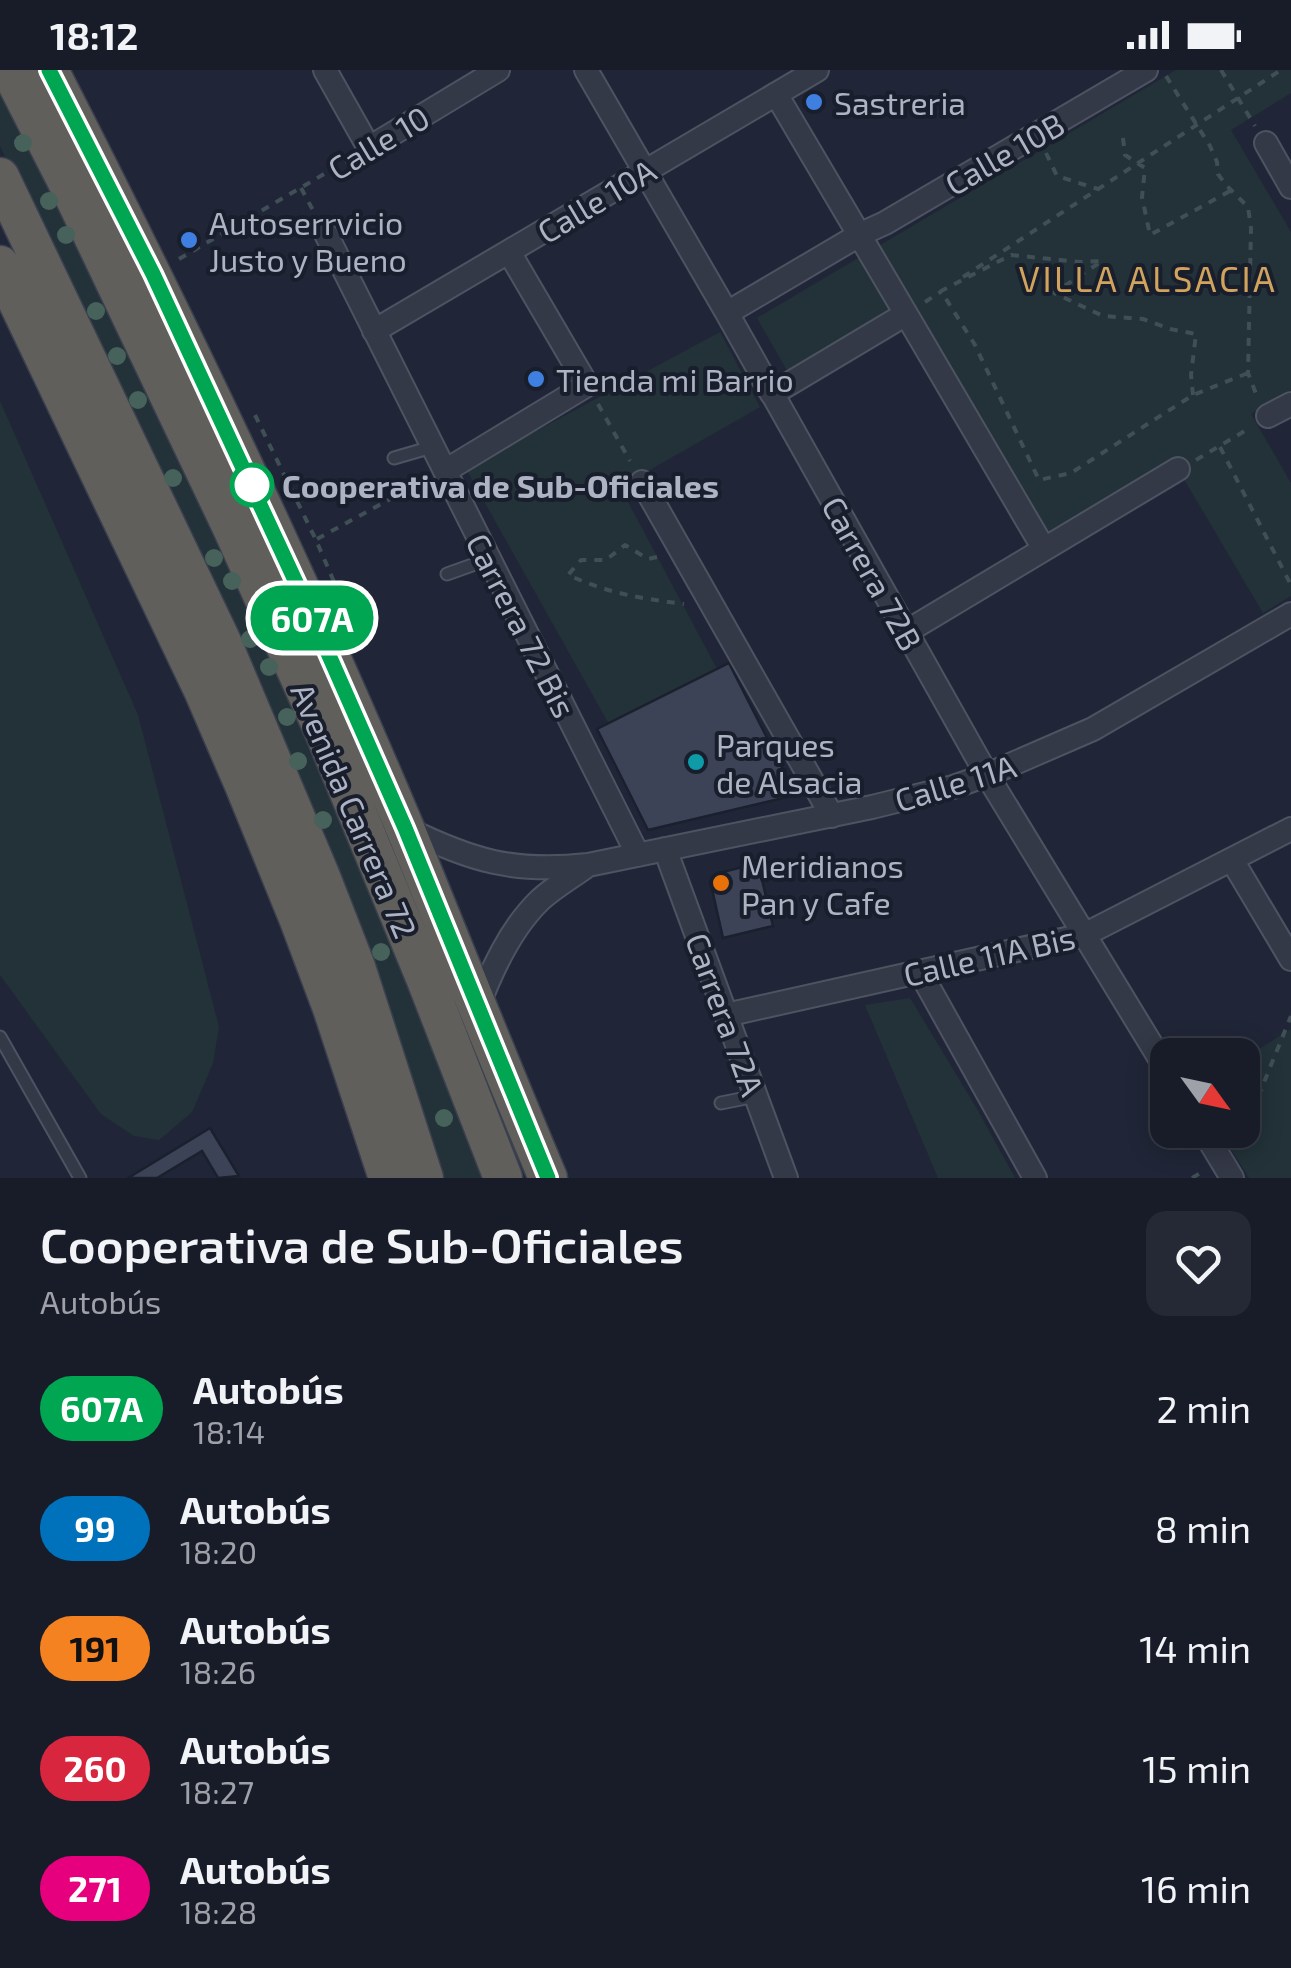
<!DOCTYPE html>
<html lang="es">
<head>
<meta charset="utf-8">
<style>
	:root { --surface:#181c29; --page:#252935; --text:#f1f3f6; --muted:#9fa1a8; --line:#363a46 }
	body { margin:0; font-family:"Exo 2",sans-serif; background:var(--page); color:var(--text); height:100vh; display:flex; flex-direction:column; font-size:38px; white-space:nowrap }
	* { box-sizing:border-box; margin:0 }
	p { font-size:32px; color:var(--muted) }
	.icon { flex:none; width:55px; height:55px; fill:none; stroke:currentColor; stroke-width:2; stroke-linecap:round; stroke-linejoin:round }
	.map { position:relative; height:1108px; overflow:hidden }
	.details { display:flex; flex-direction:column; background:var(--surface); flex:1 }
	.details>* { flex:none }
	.badge { padding:0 20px; border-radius:32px; font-size:35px; line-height:65px }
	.needle { width:65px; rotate:123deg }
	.controls { position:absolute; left:1150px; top:968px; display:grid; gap:20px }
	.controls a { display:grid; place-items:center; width:110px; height:110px; border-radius:20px; background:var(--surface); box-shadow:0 5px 25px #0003,0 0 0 2px var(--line); font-size:50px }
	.map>.badge { position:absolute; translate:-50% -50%; box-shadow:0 0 0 5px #fff }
	.round { display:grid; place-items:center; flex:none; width:105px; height:105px; border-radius:20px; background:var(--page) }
	.head { display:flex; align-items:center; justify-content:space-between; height:170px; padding:0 40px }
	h1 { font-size:48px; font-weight:600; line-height:75px }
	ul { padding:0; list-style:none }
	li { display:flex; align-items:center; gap:30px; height:120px; padding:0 40px }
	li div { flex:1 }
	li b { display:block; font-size:38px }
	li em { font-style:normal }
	li .badge { min-width:110px; font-weight:700; text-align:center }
	.status { display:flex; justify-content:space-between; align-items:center; height:70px; padding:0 50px; background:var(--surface); direction:ltr }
	.status svg { height:28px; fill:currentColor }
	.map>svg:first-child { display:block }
</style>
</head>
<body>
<div class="status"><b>18:12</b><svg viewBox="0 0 49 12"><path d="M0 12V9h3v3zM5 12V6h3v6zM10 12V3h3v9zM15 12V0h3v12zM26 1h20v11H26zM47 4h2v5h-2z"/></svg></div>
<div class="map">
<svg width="1291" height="1108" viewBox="0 0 1291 1108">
	<rect width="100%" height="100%" fill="#202637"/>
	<!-- green -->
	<path fill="#223238" d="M1176,0H1291V23L1231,60L1291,162V320L1251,344L1291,413V526L1263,543L1178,399L1044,479L906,244L793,311L757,248Z
		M0,7L285,599L492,1108H437L258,620L0,76Z
		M720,262L760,337L620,417L717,599L609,654L466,399Z
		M0,331L138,645L219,957L213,993L192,1042L159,1070L134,1066L101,1044L0,905Z
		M910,928L977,1039L1015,1108H938L865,935Z
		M1291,959V1108H1249L1219,1060H1242L1243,989Z"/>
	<!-- building -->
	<path fill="#3c4357" stroke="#1b202e" stroke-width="2.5" d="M729,593L796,725L648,760L597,659Z
		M758,793L773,856L723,868L712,819L713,813L723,802Z
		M210,1058L239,1106L218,1108L202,1081L157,1108H128Z"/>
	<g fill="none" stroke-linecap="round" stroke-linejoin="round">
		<defs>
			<path id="service" d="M394,388L432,377
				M447,504L489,489
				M0,967L80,1108
				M721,1033L756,1026"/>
			<path id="minor" d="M325,0L369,78L498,0
				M586,0L727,243L987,705L1168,1002
				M1266,73L1291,117
				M326,164L638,785
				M906,244L1044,479
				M732,252L727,243L861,164L885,153L1146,0
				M374,261L817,0
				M764,311L772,324L906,244L776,24
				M1268,346L1291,334
				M445,401L587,315L509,182
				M642,412L832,746
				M906,562L1178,399
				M405,758C472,791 513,803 588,795L872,737L953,717L987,705L1093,659L1291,544
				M665,779L786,1108
				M1232,790L1291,889
				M920,902L1035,1108
				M477,939C491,901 510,859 540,830C553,818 570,808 584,798
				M726,945L1084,865L1291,759
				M1203,1060L1232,1108"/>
			<path id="trunk" d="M10,0L69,116L232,458L324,662L426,910L503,1108
				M49,0C176,248 297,501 405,758C453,875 499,992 548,1108
				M0,107L222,572L321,807L356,897L424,1108
				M0,195L203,620L244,715L299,850L332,938L388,1108"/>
		</defs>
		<!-- service casing -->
		<use href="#service" stroke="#4e5362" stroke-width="15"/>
		<!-- minor casing -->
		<use href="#minor" stroke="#4e5362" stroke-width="26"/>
		<!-- trunk casing -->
		<use href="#trunk" stroke="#3b404f" stroke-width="41"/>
		<!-- path -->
		<path stroke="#404f56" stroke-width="4" stroke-dasharray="8 8" stroke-linecap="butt" d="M1221,0L1255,56
			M1166,6L1210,76L1217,92L1218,104L1226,115L1248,137L1251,158L1248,303L1258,329
			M1123,68L1125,85L1145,98L1142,127L1150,165L1230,121
			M1046,83L1057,106L1098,119
			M301,118L315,144
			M179,189L348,90
			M963,207L1281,0
			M925,232L942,221
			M1193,325L1191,305L1196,264L1170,259L1143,249L1103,246L1054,223L1102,191L1080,192L1011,185L941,221L975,275L1039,410L1071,403L1193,325L1248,303
			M598,334L630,391
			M255,345L316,470L354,558
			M1220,377L1291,515
			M1196,390L1248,359
			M317,469L427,409
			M657,487L648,489L625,475L606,490H581L568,505C611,524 639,528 684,534
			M1237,1069L1245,1059L1291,946
			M1192,1108L1202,1102"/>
		<!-- service -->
		<use href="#service" stroke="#343948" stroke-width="11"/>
		<!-- minor -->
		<use href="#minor" stroke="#343948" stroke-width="22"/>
		<!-- trunk -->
		<use href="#trunk" stroke="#605f5c" stroke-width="38"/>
	</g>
	<!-- trees -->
	<g fill="#46625b">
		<circle cx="23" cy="73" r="9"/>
		<circle cx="49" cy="131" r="9"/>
		<circle cx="66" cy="165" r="9"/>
		<circle cx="96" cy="241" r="9"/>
		<circle cx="117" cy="286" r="9"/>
		<circle cx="138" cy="330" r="9"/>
		<circle cx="173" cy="408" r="9"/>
		<circle cx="214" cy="488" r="9"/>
		<circle cx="232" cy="511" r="9"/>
		<circle cx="250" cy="569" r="9"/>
		<circle cx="269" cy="597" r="9"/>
		<circle cx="287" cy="647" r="9"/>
		<circle cx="298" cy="691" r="9"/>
		<circle cx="323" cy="750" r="9"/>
		<circle cx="381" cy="882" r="9"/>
		<circle cx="444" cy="1048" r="9"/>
	</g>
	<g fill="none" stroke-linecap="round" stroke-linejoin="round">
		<defs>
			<path id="line" d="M49,0L153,204L313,549L405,758L548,1108"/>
		</defs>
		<!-- line casing -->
		<use href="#line" stroke="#fff" stroke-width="22"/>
		<!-- line -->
		<use href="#line" stroke="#00a651" stroke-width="15"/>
	</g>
	<!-- markers -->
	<g fill="#3f7fe0" stroke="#191e2c" stroke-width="4">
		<circle cx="814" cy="32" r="10"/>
		<circle cx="189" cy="170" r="10"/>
		<circle cx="536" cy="309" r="10"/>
	</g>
	<circle fill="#fff" stroke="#00a651" stroke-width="5" cx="252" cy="415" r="20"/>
	<circle fill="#0f9aa8" stroke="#191e2c" stroke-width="4" cx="696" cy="692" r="10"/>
	<circle fill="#e8710a" stroke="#191e2c" stroke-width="4" cx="721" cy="813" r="10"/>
	<g text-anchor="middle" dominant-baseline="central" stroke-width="8" stroke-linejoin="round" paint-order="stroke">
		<!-- poi labels -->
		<g font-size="32" fill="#aeb3c4" stroke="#191e2c" text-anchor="start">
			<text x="834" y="32">Sastreria</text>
			<text x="209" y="152">Autoserrvicio<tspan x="209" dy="37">Justo y Bueno</tspan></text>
			<text x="556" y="309">Tienda mi Barrio</text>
			<text x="716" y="674">Parques<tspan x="716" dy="37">de Alsacia</tspan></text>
			<text x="741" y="795">Meridianos<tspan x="741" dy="37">Pan y Cafe</tspan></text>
		</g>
		<!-- street labels -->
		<g font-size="32" fill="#aeb3c4" stroke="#191e2c">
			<text transform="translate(378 72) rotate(-31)">Calle 10</text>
			<text transform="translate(1004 83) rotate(-30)">Calle 10B</text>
			<text transform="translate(596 130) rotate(-31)">Calle 10A</text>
			<text transform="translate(873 503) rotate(61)">Carrera 72B</text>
			<text transform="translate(522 555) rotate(63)">Carrera 72 Bis</text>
			<text transform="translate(955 712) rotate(-17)">Calle 11A</text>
			<text transform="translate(355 740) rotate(67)">Avenida Carrera 72</text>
			<text transform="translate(989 885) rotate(-13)">Calle 11A Bis</text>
			<text transform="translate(726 944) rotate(70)">Carrera 72A</text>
		</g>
		<!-- stop labels -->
		<g font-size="32" font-weight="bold" fill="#aeb3c4" stroke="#191e2c" text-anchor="start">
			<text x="282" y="415">Cooperativa de Sub-Oficiales</text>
		</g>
		<!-- neighbourhood labels -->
		<g font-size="35" letter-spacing="2.5" fill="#d1a35d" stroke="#191e2c">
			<text x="1148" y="208">VILLA ALSACIA</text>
		</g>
	</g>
</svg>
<div class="controls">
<a><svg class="needle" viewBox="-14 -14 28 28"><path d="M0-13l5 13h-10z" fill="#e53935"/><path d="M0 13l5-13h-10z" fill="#9fa1a8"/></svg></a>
</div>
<b class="badge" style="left:312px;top:548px;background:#00a651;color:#fff">607A</b>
</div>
<section class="details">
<div class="head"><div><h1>Cooperativa de Sub-Oficiales</h1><p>Autobús</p></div><a class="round"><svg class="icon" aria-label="heart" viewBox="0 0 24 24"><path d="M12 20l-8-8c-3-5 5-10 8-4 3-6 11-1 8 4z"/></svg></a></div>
<ul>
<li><span class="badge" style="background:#00a651;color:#fff">607A</span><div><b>Autobús</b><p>18:14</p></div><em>2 min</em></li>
<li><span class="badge" style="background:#0072bc;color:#fff">99</span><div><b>Autobús</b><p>18:20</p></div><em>8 min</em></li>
<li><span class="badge" style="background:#f58220;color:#111">191</span><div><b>Autobús</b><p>18:26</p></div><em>14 min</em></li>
<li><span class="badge" style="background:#d7263d;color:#fff">260</span><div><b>Autobús</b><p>18:27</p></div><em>15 min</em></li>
<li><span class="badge" style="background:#e6007e;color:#fff">271</span><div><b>Autobús</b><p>18:28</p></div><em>16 min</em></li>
</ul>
</section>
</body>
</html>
